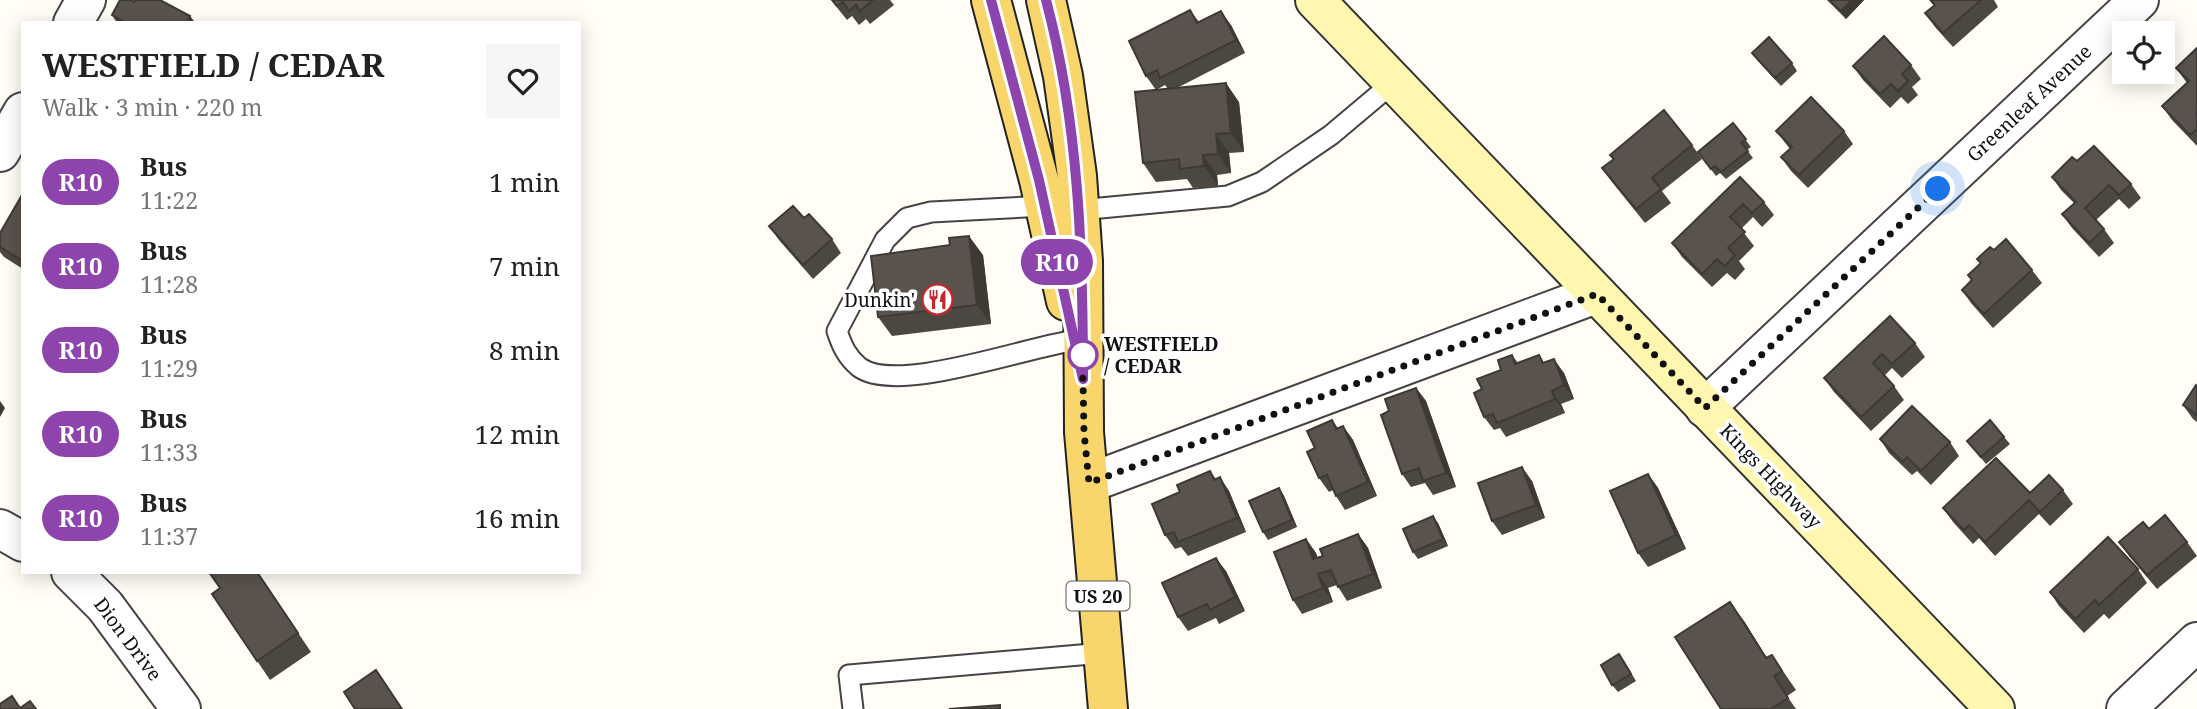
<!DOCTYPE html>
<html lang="en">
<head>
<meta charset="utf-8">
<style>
	:root { --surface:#fff; --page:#f6f6f6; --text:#222; --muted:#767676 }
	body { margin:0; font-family:"Noto Serif",serif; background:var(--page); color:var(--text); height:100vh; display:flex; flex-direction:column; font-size:26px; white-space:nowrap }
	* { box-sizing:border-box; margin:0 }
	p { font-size:23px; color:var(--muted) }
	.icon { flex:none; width:38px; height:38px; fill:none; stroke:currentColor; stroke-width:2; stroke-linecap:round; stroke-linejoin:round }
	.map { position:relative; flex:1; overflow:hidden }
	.drawer { position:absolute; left:21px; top:21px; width:560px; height:553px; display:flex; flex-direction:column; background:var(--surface); border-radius:0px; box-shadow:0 4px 18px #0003 }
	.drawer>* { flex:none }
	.badge { padding:0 14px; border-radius:23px; font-size:24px; line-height:46px }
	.controls { position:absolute; left:2112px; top:21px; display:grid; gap:14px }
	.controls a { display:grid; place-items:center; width:63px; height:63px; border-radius:0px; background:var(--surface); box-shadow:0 4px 18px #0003; font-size:35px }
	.you { position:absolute; width:35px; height:35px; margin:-18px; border:5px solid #fff; border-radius:50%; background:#1a73e8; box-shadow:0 0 0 10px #1a73e833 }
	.map>.badge { position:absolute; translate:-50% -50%; box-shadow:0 0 0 4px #fff }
	.round { display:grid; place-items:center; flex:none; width:74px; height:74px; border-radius:0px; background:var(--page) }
	.overview { display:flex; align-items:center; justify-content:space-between; height:119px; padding:0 21px }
	h1 { font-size:33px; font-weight:700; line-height:52px }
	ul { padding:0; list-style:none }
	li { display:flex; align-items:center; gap:21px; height:84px; padding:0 21px }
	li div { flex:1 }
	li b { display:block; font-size:26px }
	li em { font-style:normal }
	li .badge { min-width:77px; font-weight:700; text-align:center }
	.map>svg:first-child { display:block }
</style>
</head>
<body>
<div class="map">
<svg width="2197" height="709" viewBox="0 0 2197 709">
	<rect width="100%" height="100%" fill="#fffdf5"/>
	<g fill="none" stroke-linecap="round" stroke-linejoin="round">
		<defs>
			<path id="service" d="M1045,206L931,212L907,218L885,240L837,331C842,346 847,357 859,367C898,396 1033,344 1083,339
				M1079,210L1228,196L1262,182L1331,135L1394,82
				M853,709L849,675L1103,653"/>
			<path id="minor" d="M73,23L86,0
				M0,152L23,112
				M1705,408L2139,0
				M1089,483L1596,294
				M0,529L23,542
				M71,572L105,606L181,709
				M2126,709L2197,642"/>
			<path id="secondary" d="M1315,0L1995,709"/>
			<path id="primary" d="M991,0L1039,180L1066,301
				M1046,0L1063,76L1077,176L1083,261L1084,432L1108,709"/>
		</defs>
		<!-- service casing -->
		<use href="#service" stroke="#444" stroke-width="23"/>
		<!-- minor casing -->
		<use href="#minor" stroke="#444" stroke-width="42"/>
		<!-- secondary casing -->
		<use href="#secondary" stroke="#333" stroke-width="42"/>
		<!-- primary casing -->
		<use href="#primary" stroke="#222" stroke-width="42"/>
		<!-- service -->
		<use href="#service" stroke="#fff" stroke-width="19"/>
		<!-- minor -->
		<use href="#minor" stroke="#fff" stroke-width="38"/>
		<!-- secondary -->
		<use href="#secondary" stroke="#fff6b0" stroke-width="38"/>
		<!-- primary -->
		<use href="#primary" stroke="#f9d66b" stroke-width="38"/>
	</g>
	<!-- wall -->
	<path fill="#4d4742" d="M831,0H890L894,5L870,24L866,19L859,25L852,16L847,20Z
		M1827,0H1864L1846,19Z
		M1929,0H1994L1998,7L1953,47L1935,27L1925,13L1934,6Z
		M134,2L190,16L195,23H117L112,15Z
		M1190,10L1199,22L1231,25L1245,53L1177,88L1239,102L1244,152L1229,153L1231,173L1217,175L1218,186L1193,188L1187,179L1156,182L1143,163L1168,89L1165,85L1156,90L1146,76Z
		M2197,48V146L2172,120L2162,106L2187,83L2176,68Z
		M1752,53L1792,63L1797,71L1781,86L1757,60Z
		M1911,65L1921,79L1912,87L1918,95L1908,104L1901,97L1890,108L1863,80L1853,66Z
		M1733,123L1751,147L1747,150L1753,158L1726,179L1720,173L1716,176L1698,152Z
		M1776,131H1844L1853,144L1808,188L1791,171L1781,157L1790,149Z
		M1692,145L1702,159L1662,191L1671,203L1645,223L1612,182L1602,168L1613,160L1610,155Z
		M2077,161L2131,184L2141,198L2129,209L2119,199L2096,220L2104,229L2114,243L2099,257L2072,228L2062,214L2074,203L2061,190L2052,177Z
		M1740,177L1764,202L1774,215L1762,227L1753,217L1741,229L1754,246L1739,261L1745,269L1735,280L1727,273L1712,287L1682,257L1672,243Z
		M22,195L23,269L4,257L0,252V233Z
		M804,218L832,239L841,253L813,279L779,240L769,226Z
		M950,245L983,255L991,324L892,336L878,317Z
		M1994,250L2032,270L2042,283L1993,328L1971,303L1962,290L1971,280L1968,275L1980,263L1977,259Z
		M1890,316L1915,343L1925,357L1902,378L1892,368L1885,375L1894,386L1904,400L1871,431L1834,392L1824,378Z
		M1512,355L1518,363H1544L1564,373L1574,399L1561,404L1565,413L1506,437L1500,428L1494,430L1484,417L1482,389L1501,370Z
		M2197,386V422L2193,419L2183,405Z
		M1416,388L1426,401L1456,487L1433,495L1425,483L1411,487L1402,474L1389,411Z
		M1332,420L1338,428L1343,426L1353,440L1377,496L1345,510L1336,496L1333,490L1329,492L1319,478L1315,448Z
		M2004,437L2010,444L1986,464L1967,441Z
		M1880,439L1950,442L1959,456L1931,485L1917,471L1912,475L1889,453Z
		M1210,471L1216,479L1229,491L1246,532L1188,556L1181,547L1175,549L1165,535L1180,492Z
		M1648,474L1658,488L1686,549L1648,567L1638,553Z
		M1532,481L1545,518L1502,535L1492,521Z
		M1279,488L1284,496L1297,527L1268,540L1263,532Z
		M2063,490L2073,504L2050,526L2039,514L1995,556L1979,538L1973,544L1953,522L1943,508L2030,493Z
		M1438,523L1448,546L1418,559L1413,552Z
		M2149,529L2187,542L2197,556L2157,589L2129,556L2119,542Z
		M1358,534L1368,548L1382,588L1347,601L1337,585L1328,588L1333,602L1302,614L1293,600L1306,539L1316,553L1317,558L1323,556Z
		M2138,569L2147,583L2109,619L2104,614L2084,633L2059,606L2050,592Z
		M1226,571L1245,611L1219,624L1216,618L1188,631L1178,617Z
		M257,572L311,652L270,680L212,594Z
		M1744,621L1767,658L1772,655L1796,690L1787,696L1796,709H1721Z
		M1624,661L1636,681L1618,692L1612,685Z"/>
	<!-- shaded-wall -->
	<path fill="#3f3936" d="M1852,0H1864L1846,19L1841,11Z
		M1221,11L1231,25L1245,53L1236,40Z
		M190,16L195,23H187Z
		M1226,83L1239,102L1244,152L1231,133Z
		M1216,134L1229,153L1231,173L1218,154Z
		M1203,155L1217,175L1218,186L1204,166Z
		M969,236L983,255L991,324L977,305Z
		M1554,359L1564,373L1574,399L1564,385Z
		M1416,388L1426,401L1456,487L1446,473Z
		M1552,391L1561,404L1565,413L1555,399Z
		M0,401L5,408L0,417Z
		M1343,426L1353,440L1377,496L1368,482Z
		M1522,467L1532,481L1545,518L1536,505Z
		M1648,474L1658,488L1686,549L1676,535Z
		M1220,477L1229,491L1246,532L1237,518Z
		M1279,488L1284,496L1297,527L1292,520Z
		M1433,516L1438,523L1448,546L1443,539Z
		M1358,534L1368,548L1382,588L1373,574Z
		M1306,539L1316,553L1323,573L1313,559Z
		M1216,558L1226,571L1245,611L1235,597Z
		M1318,574L1328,588L1333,602L1323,588Z
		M1730,602L1744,621L1779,678L1766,658Z"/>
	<!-- building -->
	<path fill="#5a524d" stroke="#3f3936" stroke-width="2" d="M120,0H131L134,2L135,0H160L190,16L187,23H121L122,21L112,15Z
		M832,0H873L860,11L856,5L849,11L843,2L837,6Z
		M1829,0H1852L1841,11Z
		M1931,0H1981L1943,33L1925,13L1935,5Z
		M1190,10L1197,23L1221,11L1236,40L1160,78L1157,70L1146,76L1129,41Z
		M1884,36L1911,65L1902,74L1908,81L1898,91L1891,84L1880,94L1853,66Z
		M1769,37L1792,63L1775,78L1752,53Z
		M2197,48V111L2196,112L2197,114V129L2190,135L2162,106L2189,81L2176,68Z
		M1226,83L1231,133L1216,134L1218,154L1203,155L1204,166L1180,169L1179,159L1143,163L1135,92Z
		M1811,97L1844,131L1799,175L1781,157L1792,147L1776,131Z
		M1664,110L1692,145L1652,178L1661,189L1636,209L1602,168L1614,159L1610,155Z
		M1733,123L1746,139L1741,143L1748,151L1721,172L1715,166L1711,169L1698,152Z
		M2094,146L2131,184L2119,195L2109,185L2085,208L2104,229L2089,243L2062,214L2076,202L2052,177L2072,157L2077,161Z
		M1740,177L1764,202L1752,213L1743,204L1730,217L1745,232L1728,248L1735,255L1725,266L1717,259L1702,274L1672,243Z
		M22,195H23V261L0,247V233Z
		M793,206L804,218L809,214L832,239L803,265L769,226Z
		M969,236L977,305L878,317L871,256L950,245L949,238Z
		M2006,239L2032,270L1984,314L1962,290L1972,280L1968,275L1981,263L1977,259L1990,247L1994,250Z
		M1890,316L1915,343L1892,364L1882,354L1873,363L1894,386L1861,417L1824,378Z
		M1512,355L1515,364L1539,355L1543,363L1554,359L1564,385L1552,391L1555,399L1497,423L1493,414L1484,417L1474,393L1482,389L1477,379L1501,370L1498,360Z
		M2196,385L2197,386V415L2183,405Z
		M1416,388L1446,473L1423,481L1419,468L1402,474L1381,415L1389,411L1385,399Z
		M1912,406L1950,442L1921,471L1907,457L1903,462L1880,439Z
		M1332,420L1336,429L1343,426L1368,482L1336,496L1327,475L1319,478L1307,452L1315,448L1307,431Z
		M1990,420L2004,437L1981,457L1967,441Z
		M1996,458L2030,493L2049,475L2063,490L2040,512L2029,500L1985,542L1969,525L1964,530L1943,508Z
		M1522,467L1536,505L1492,521L1478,483Z
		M1210,471L1214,480L1220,477L1237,518L1178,542L1174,532L1165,535L1152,504L1180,492L1177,485Z
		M1648,474L1676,535L1638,553L1610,491Z
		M1279,488L1292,520L1263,532L1249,501Z
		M2165,515L2187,542L2147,575L2119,542L2143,522L2149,529Z
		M1433,516L1443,539L1413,552L1403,529Z
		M1358,534L1373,574L1338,587L1331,570L1318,574L1323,588L1293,600L1274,552L1306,539L1313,559L1323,556L1320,549Z
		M2108,537L2138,569L2099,605L2095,600L2075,619L2050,592Z
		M1216,558L1235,597L1210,610L1207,604L1178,617L1162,583Z
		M209,572H257L298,633L257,661L212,594L220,588Z
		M1730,602L1766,658L1772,655L1782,671L1774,676L1788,698L1771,709H1721L1675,637Z
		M1619,654L1631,674L1612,685L1601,665Z
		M376,670L402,709H355L344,692Z
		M12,696L20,708L30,701L36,709H0V704Z
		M1000,705V709H949Z"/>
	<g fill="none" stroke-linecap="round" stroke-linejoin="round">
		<defs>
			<path id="line" d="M991,0L1039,180L1083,379C1083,251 1079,124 1046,0"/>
		</defs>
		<!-- line casing -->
		<use href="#line" stroke="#fff" stroke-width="16"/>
		<!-- line -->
		<use href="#line" stroke="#8e44ad" stroke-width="10"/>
		<!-- walk -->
		<path stroke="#111" stroke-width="7" stroke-dasharray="0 12.6" d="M1083,355L1079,359L1083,379L1084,432L1089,483L1597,294L1705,408L1938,189"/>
	</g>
	<!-- icons -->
	<defs>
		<symbol id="restaurant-ring" viewBox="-11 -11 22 22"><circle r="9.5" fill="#fff" stroke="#c4262e" stroke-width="1.5"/><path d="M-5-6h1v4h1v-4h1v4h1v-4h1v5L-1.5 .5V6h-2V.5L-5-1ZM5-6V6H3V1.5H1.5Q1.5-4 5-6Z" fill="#c4262e"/></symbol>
	</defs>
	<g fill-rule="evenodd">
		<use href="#restaurant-ring" x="920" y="282" width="35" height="35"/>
	</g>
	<!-- markers -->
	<circle fill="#fff" stroke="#8e44ad" stroke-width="3.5" cx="1083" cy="355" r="14"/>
	<g text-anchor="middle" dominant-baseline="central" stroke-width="7" stroke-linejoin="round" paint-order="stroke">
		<!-- shield labels -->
		<rect fill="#fff" stroke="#585858" stroke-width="2" x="1066.5" y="581.5" width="63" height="29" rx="5"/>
		<g font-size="18" font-weight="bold" fill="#111">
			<text x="1098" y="596">US 20</text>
		</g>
		<!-- street labels -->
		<g font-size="19" fill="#111" stroke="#fff">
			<text transform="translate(2029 103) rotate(-43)">Greenleaf Avenue</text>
			<text transform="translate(1771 476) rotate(46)">Kings Highway</text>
			<text transform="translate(128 639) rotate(53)">Dion Drive</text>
		</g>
		<!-- poi labels -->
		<g font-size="19" fill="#111" stroke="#fff" text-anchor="end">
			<text x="915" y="300">Dunkin'</text>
		</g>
		<!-- stop labels -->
		<g font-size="19" font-weight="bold" fill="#111" stroke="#fff" text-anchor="start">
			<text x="1104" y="344">WESTFIELD<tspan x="1104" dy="22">/ CEDAR</tspan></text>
		</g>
	</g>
</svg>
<div class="controls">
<a><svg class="icon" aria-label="locate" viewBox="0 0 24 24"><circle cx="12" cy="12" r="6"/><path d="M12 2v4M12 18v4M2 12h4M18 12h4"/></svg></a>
</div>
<div class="you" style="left:1938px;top:189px"></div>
<b class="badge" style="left:1057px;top:262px;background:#8e44ad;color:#fff">R10</b>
<section class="drawer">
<div class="overview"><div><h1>WESTFIELD / CEDAR</h1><p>Walk · 3 min · 220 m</p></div><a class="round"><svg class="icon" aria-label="heart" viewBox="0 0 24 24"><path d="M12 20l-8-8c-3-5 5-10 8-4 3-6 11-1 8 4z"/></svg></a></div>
<ul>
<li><span class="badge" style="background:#8e44ad;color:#fff">R10</span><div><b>Bus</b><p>11:22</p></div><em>1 min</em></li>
<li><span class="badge" style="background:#8e44ad;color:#fff">R10</span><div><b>Bus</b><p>11:28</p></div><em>7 min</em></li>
<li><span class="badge" style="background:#8e44ad;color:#fff">R10</span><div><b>Bus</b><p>11:29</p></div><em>8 min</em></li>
<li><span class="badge" style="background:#8e44ad;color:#fff">R10</span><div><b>Bus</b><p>11:33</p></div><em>12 min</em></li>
<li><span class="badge" style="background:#8e44ad;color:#fff">R10</span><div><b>Bus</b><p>11:37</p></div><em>16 min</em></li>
</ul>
</section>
</div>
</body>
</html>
